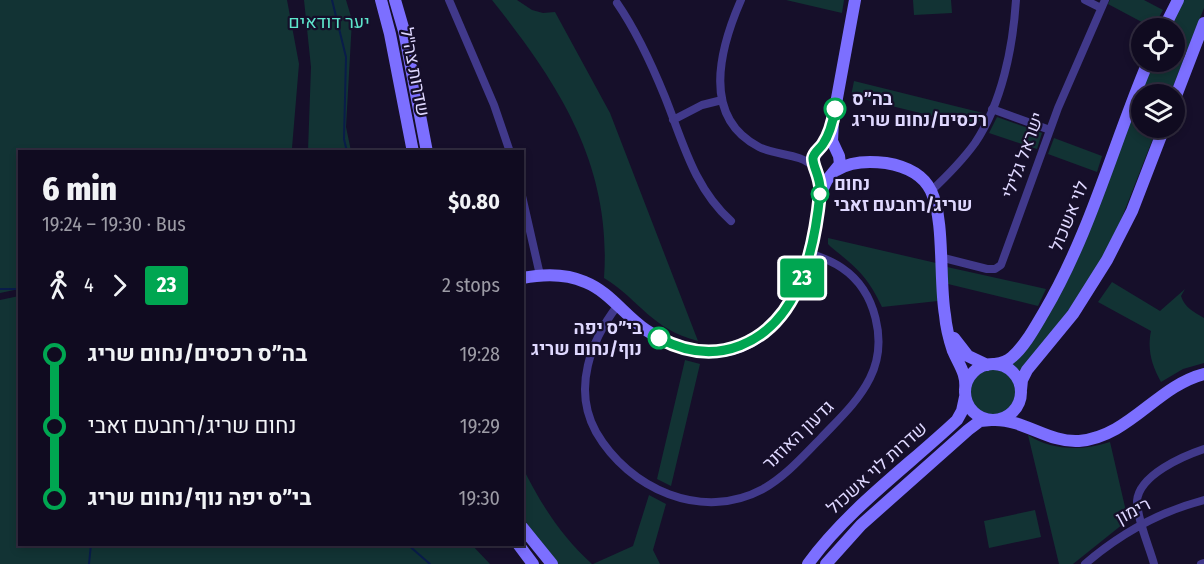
<!DOCTYPE html>
<html lang="en">
<head>
<meta charset="utf-8">
<style>
	:root { --surface:#100b20; --page:#191429; --text:#f1f3f6; --muted:#9c9ba5; --line:#302b3e }
	body { margin:0; font-family:"Fira Sans Condensed",Heebo,sans-serif; background:var(--page); color:var(--text); height:100vh; display:flex; flex-direction:column; font-size:22px; white-space:nowrap }
	* { box-sizing:border-box; margin:0 }
	p { font-size:20px; color:var(--muted) }
	.icon { flex:none; width:33px; height:33px; fill:none; stroke:currentColor; stroke-width:2; stroke-linecap:round; stroke-linejoin:round }
	.map { position:relative; flex:1; overflow:hidden }
	.drawer { position:absolute; left:18px; top:150px; width:506px; height:396px; display:flex; flex-direction:column; background:var(--surface); border-radius:0px; box-shadow:0 3px 9px #0003,0 0 0 2px var(--line) }
	.drawer>* { flex:none }
	.badge { padding:0 12px; border-radius:4px; font-size:21px; line-height:39px }
	.fabs { position:absolute; left:1131px; top:18px; display:grid; gap:12px }
	.fabs a { display:grid; place-items:center; width:54px; height:54px; border-radius:50%; background:var(--surface); box-shadow:0 3px 9px #0003,0 0 0 2px var(--line); font-size:30px }
	.map>.badge { position:absolute; translate:-50% -50%; box-shadow:0 0 0 3px #fff }
	.legs { display:flex; align-items:center; gap:9px; height:66px; padding:0 24px; font-size:20px }
	.legs p { margin-inline-start:auto }
	.summary { display:flex; align-items:center; justify-content:space-between; height:102px; padding:0 24px }
	h1 { font-size:33px; font-weight:800; line-height:45px }
	ul { padding:0 24px; list-style:none }
	li { display:flex; align-items:center; gap:21px; height:72px; font-size:22px }
	li i { display:grid; place-items:center; width:9px; height:100%; margin:0 8px; background:currentColor }
	li i::after { content:''; width:15px; height:15px; margin:-8px; border:4px solid; border-radius:50%; background:var(--surface) }
	li p { margin-inline-start:auto }
	li:first-child i { background:linear-gradient(#0000 50%,currentColor 0) }
	li:last-child i { background:linear-gradient(currentColor 50%,#0000 0) }
	.map>svg:first-child { display:block }
</style>
</head>
<body>
<div class="map">
<svg width="1204" height="564" viewBox="0 0 1204 564">
	<rect width="100%" height="100%" fill="#160f2a"/>
	<!-- green -->
	<path fill="#123334" d="M0,0H287L299,64L292,148L289,152H20L19,289L0,293Z
		M304,0H346L352,20L346,127L351,151H308L311,67Z
		M492,0H517L532,10L543,13L555,12L610,113L698,341C651,329 641,301 604,278C612,165 559,84 492,0Z
		M786,0H844L842,13Z
		M913,0H951L952,13L914,15Z
		M1110,0H1144L1163,10L1153,28L1108,4Z
		M1183,0H1204V8L1170,94H1142V128H1157L1119,225L1097,268L1083,291L1021,372L1010,364L1038,328L1154,62H1174V28H1169Z
		M854,81L983,113L977,127L851,96Z
		M997,117L1042,133L1037,149L989,133Z
		M1054,138L1102,156L1097,172L1048,154Z
		M828,238L936,263L938,301L882,307C868,277 856,267 831,247L828,244Z
		M947,267L1046,289L1038,306L948,284Z
		M1112,282L1160,311L1185,289L1181,296C1185,308 1194,312 1204,318V363L1183,369L1161,382C1152,366 1147,350 1151,331L1098,302Z
		M19,296L20,544H471L490,564H0V300Z
		M685,360L700,364L671,486L657,479Z
		M970 392a23 23 0 1 1 46 0a23 23 0 1 1-46 0Z
		M1028,435C1053,451 1082,451 1110,442L1128,520L1073,564H1059Z
		M522,466C540,503 561,536 592,564H558L540,543L522,516Z
		M649,495L666,504L653,550L660,564H593L633,546Z
		M1035,510L1041,537L989,548L984,521Z"/>
	<g fill="none" stroke-linecap="round" stroke-linejoin="round">
		<!-- stream -->
		<path stroke="#091c4a" stroke-width="2" d="M332,0L346,57L344,139L347,152
			M0,289H20
			M407,544L430,564
			M89,564L91,544"/>
		<!-- street -->
		<path stroke="#41398b" stroke-width="8" d="M449,0L494,105L510,152
			M741,0C720,48 701,117 759,147C777,156 800,153 814,167
			M1085,0L1101,8
			M617,3C637,32 652,65 665,97C683,142 694,188 731,221
			M992,109L1050,130
			M673,120L702,105L722,100
			M931,191C947,176 962,161 975,143C1002,103 1013,47 1016,0
			M522,196L540,275
			M940,257L987,269H995L1001,265L1058,108L1105,0
			M618,305C591,340 572,389 596,432C629,489 702,522 763,489C786,476 803,456 821,438C839,419 858,402 870,378C888,342 876,291 842,268C832,261 821,257 809,253
			M1085,564C1121,533 1158,512 1204,500
			M1154,564C1149,546 1137,519 1137,501C1139,475 1183,456 1204,449
			M1201,564L1204,563"/>
		<!-- secondary -->
		<path stroke="#7c6fff" stroke-width="12" d="M381,0L390,34L413,152
			M395,0L404,31L427,152
			M1164,28L1178,0
			M1174,101L1204,23
			M837,170C851,161 870,161 886,163C904,166 923,174 931,191C945,219 939,282 945,315C946,327 949,339 953,351C959,365 967,374 965,390
			M821,192L827,180L840,164L839,156L832,141L833,120L855,0
			M522,278C543,274 565,273 585,282C610,292 624,315 646,330C707,372 770,352 799,285C808,264 821,209 820,186C820,177 813,169 813,161C813,153 818,151 822,146C828,138 830,129 833,120
			M954,338L968,356L987,365
			M965 392a28 28 0 1 1 56 0a28 28 0 1 1-56 0Z
			M995,364C1002,363 1007,362 1012,357C1025,346 1035,327 1044,312C1090,234 1113,145 1148,62
			M1021,390L1022,380L1027,370L1073,314L1107,260L1132,211L1164,128
			M995,420C1025,420 1049,443 1079,441C1129,437 1157,386 1204,374
			M522,527L552,564
			M518,544L533,564
			M808,564C849,508 907,467 957,420L962,411L965,397
			M826,564L861,525L968,430L980,421L991,420"/>
	</g>
	<g fill="none" stroke-linecap="round" stroke-linejoin="round">
		<defs>
			<path id="line-1" d="M659,338C717,369 772,344 798,287C811,259 817,224 820,193C822,179 812,166 813,158C814,152 820,149 823,144C830,134 833,121 835,109"/>
		</defs>
		<!-- line-1 casing -->
		<use href="#line-1" stroke="#fff" stroke-width="14"/>
		<!-- line-1 -->
		<use href="#line-1" stroke="#00a651" stroke-width="9"/>
	</g>
	<!-- markers -->
	<g fill="#fff" stroke="#00a651" stroke-width="3">
		<circle cx="835" cy="109" r="10"/>
		<circle cx="820" cy="194" r="8"/>
		<circle cx="659" cy="338" r="10"/>
	</g>
	<g text-anchor="middle" dominant-baseline="central" stroke-width="4.5" stroke-linejoin="round" paint-order="stroke">
		<!-- park labels -->
		<g font-size="18" fill="#5ee5cc" stroke="#160f2a">
			<text x="329" y="22">יער דודאים</text>
		</g>
		<!-- street labels -->
		<g font-size="18" fill="#dfd8ff" stroke="#160f2a">
			<text transform="translate(415 72) rotate(79)">שדרות צה"ל</text>
			<text transform="translate(1023 155) rotate(-70)">ישראל גלילי</text>
			<text transform="translate(1069 216) rotate(-68)">לוי אשכול</text>
			<text transform="translate(798 435) rotate(-44)">גדעון האוזנר</text>
			<text transform="translate(877 468) rotate(-42)">שדרות לוי אשכול</text>
			<text transform="translate(1133 511) rotate(-28)">רימון</text>
		</g>
		<!-- stop labels -->
		<g font-size="18" font-weight="bold" fill="#dfd8ff" stroke="#160f2a" text-anchor="start">
			<text x="852" y="99">בה״ס<tspan x="852" dy="21">רכסים/נחום שריג</tspan></text>
			<text x="834" y="184">נחום<tspan x="834" dy="21">שריג/רחבעם זאבי</tspan></text>
			<text x="642" y="328" text-anchor="end">בי״ס יפה<tspan x="642" dy="21">נוף/נחום שריג</tspan></text>
		</g>
	</g>
</svg>
<div class="fabs">
<a><svg class="icon" aria-label="locate" viewBox="0 0 24 24"><circle cx="12" cy="12" r="6"/><path d="M12 2v4M12 18v4M2 12h4M18 12h4"/></svg></a>
<a><svg class="icon" aria-label="layers" viewBox="0 0 24 24"><path d="M12 4l9 5-9 5-9-5zM3 14l9 5 9-5"/></svg></a>
</div>
<b class="badge" style="left:802px;top:278px;background:#00a651;color:#fff">23</b>
<section class="drawer">
<div class="summary"><div><h1>6 min</h1><p>19:24 – 19:30 · Bus</p></div><b>$0.80</b></div>
<div class="legs"><svg class="icon" aria-label="walk" viewBox="0 0 24 24"><circle cx="13" cy="4" r="2"/><path d="M13 8l-2 6 4 7M11 14l-3 7M7 12l3-4h3l4 4"/></svg>4<svg class="icon" aria-label="forward" viewBox="0 0 24 24"><path d="M9 5l7 7-7 7"/></svg><b class="badge" style="background:#00a651;color:#fff">23</b><p>2 stops</p></div>
<ul>
<li><i style="color:#00a651"></i><b>בה״ס רכסים/נחום שריג</b><p>19:28</p></li>
<li><i style="color:#00a651"></i><span>נחום שריג/רחבעם זאבי</span><p>19:29</p></li>
<li><i style="color:#00a651"></i><b>בי״ס יפה נוף/נחום שריג</b><p>19:30</p></li>
</ul>
</section>
</div>
</body>
</html>
